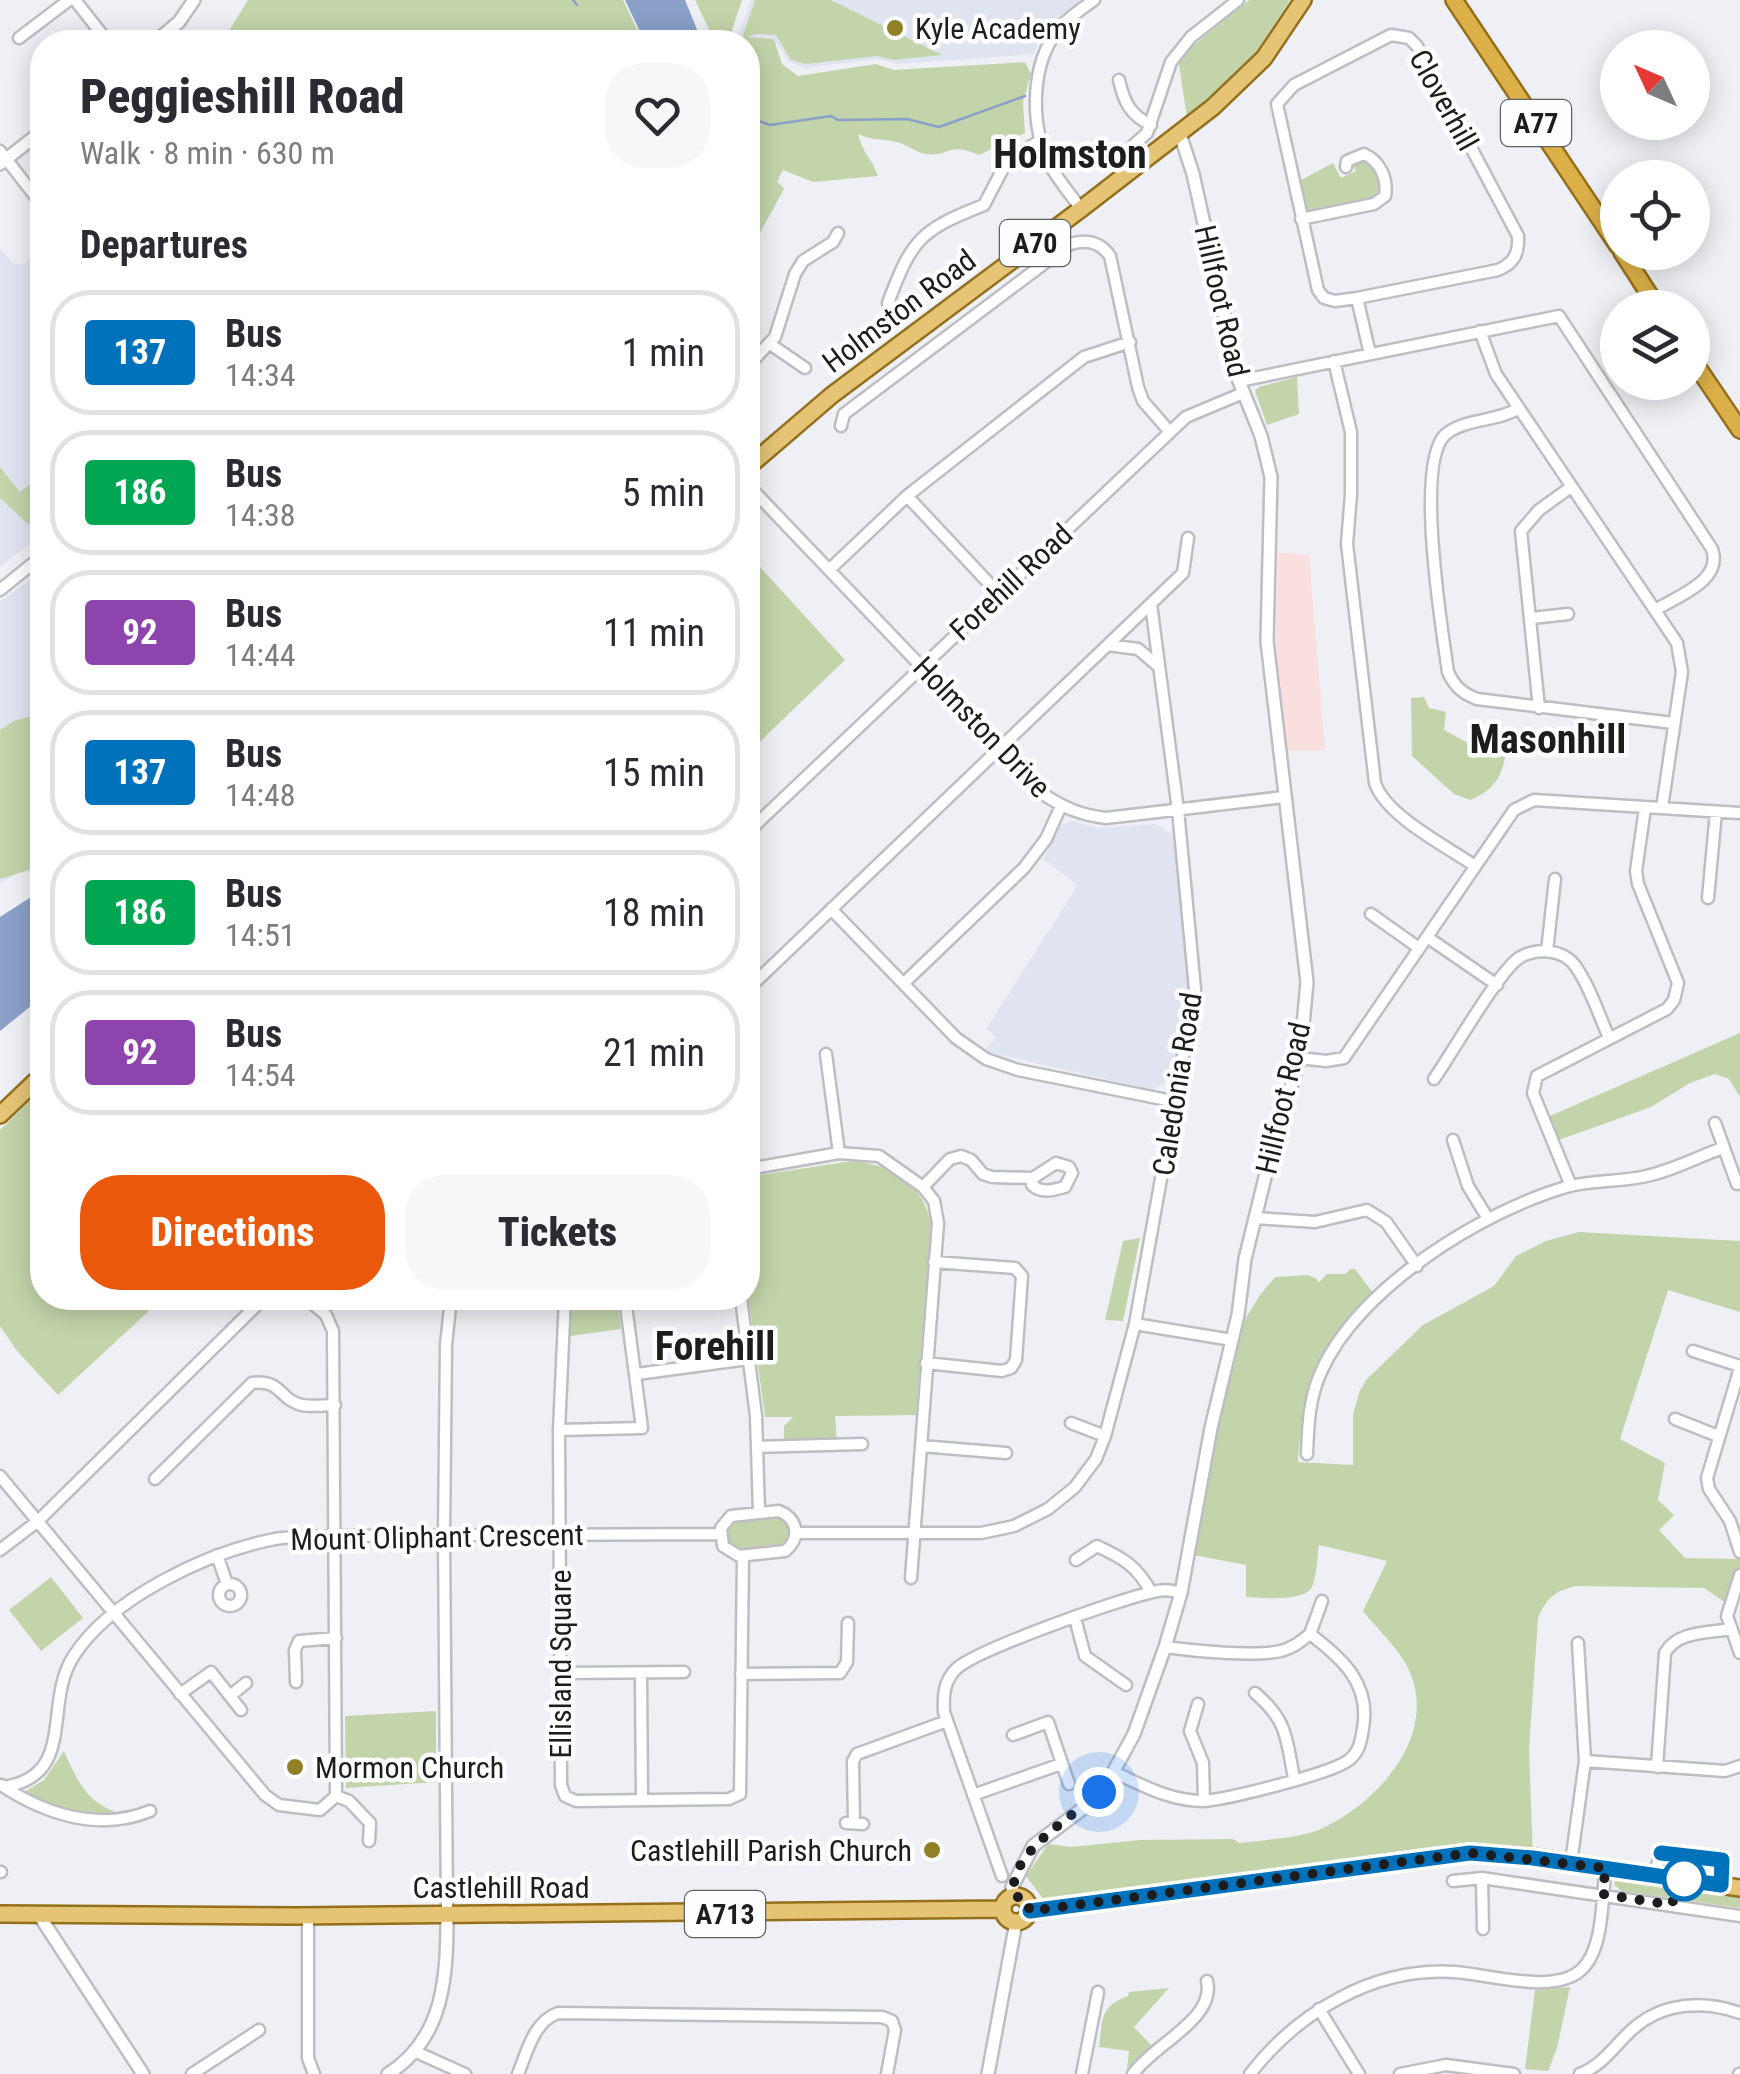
<!DOCTYPE html>
<html lang="en">
<head>
<meta charset="utf-8">
<style>
	:root { --surface:#fff; --page:#f7f7f7; --text:#2b2b33; --muted:#7c7c81; --line:#e1e1e2; --accent:#ea580c }
	body { margin:0; font-family:"Roboto Condensed",sans-serif; background:var(--page); color:var(--text); height:100vh; display:flex; flex-direction:column; font-size:38px; white-space:nowrap }
	* { box-sizing:border-box; margin:0 }
	p { font-size:32px; color:var(--muted) }
	.icon { flex:none; width:55px; height:55px; fill:none; stroke:currentColor; stroke-width:2; stroke-linecap:round; stroke-linejoin:round }
	.map { position:relative; flex:1; overflow:hidden }
	.panel { position:absolute; left:30px; top:30px; width:730px; height:1280px; display:flex; flex-direction:column; background:var(--surface); border-radius:40px; box-shadow:0 5px 25px #0003 }
	.panel>* { flex:none }
	.badge { padding:0 20px; border-radius:8px; font-size:35px; line-height:65px }
	.needle { width:65px; rotate:314deg }
	.fabs { position:absolute; left:1600px; top:30px; display:grid; gap:20px }
	.fabs a { display:grid; place-items:center; width:110px; height:110px; border-radius:50%; background:var(--surface); box-shadow:0 5px 25px #0003; font-size:50px }
	.you { position:absolute; width:50px; height:50px; margin:-25px; border:8px solid #fff; border-radius:50%; background:#1a73e8; box-shadow:0 0 0 15px #1a73e833 }
	.map>.badge { position:absolute; translate:-50% -50%; box-shadow:0 0 0 5px #fff }
	h2 { padding:0 50px; font-size:38px; line-height:90px }
	.round { display:grid; place-items:center; flex:none; width:105px; height:105px; border-radius:40px; background:var(--page) }
	.summary { display:flex; align-items:center; justify-content:space-between; height:170px; padding:0 50px }
	h1 { font-size:48px; font-weight:800; line-height:75px }
	.primary-button { display:flex; gap:20px; margin-top:auto; padding:20px 50px }
	.primary-button a { flex:1; height:115px; border-radius:40px; background:var(--accent); color:#fff; font-size:40px; font-weight:800; line-height:115px; text-align:center }
	.primary-button a+a { background:var(--page); color:var(--text) }
	ul { padding:0; list-style:none }
	li { display:flex; align-items:center; gap:30px; height:125px; margin:0 20px 15px; padding:0 30px; border:5px solid var(--line); border-radius:40px }
	li div { flex:1 }
	li b { display:block; font-size:38px }
	li em { font-style:normal }
	li .badge { min-width:110px; font-weight:700; text-align:center }
	.map>svg:first-child { display:block }
</style>
</head>
<body>
<div class="map">
<svg width="1740" height="2074" viewBox="0 0 1740 2074">
	<rect width="100%" height="100%" fill="#eff0f5"/>
	<!-- commercial -->
	<path fill="#fadfdf" d="M1278,553L1309,555L1325,750L1286,751L1275,670Z"/>
	<!-- built -->
	<path fill="#e0e4f0" d="M751,0H1080L1056,19L1039,40L1034,54L900,64L876,59L805,68L789,62L774,39L757,38L736,42Z
		M0,249L15,264H24L38,249L42,251V534L0,567Z
		M42,572V855L0,884V601Z
		M1074,821L1097,828L1156,824L1174,836L1189,989L1172,1077L1153,1090L984,1051L996,1037L986,1029L1078,885L1043,859L1061,824Z"/>
	<!-- green -->
	<path fill="#c3d4ab" d="M248,0H623L643,42H222Z
		M695,0H742L728,42H715Z
		M755,0H831L942,55L893,60L877,56L806,64L791,60L776,35L756,34L746,37L774,39L782,64L798,76L876,64L894,70L1025,62L1031,74L1023,102L1025,133L979,155C946,141 951,157 926,154C914,152 907,144 896,142C881,138 876,142 858,134C861,150 873,161 878,176L813,182L783,170L777,182L784,188C775,209 748,248 748,266V42H730L742,38Z
		M1249,0H1290L1249,63L1187,118L1178,58Z
		M1364,159L1370,161L1382,183L1375,198L1319,210L1310,211L1305,207L1299,181L1333,163L1341,178L1356,171L1352,163Z
		M1297,377L1299,414L1267,425L1255,391L1259,387Z
		M42,450V529L27,523L0,498V467L20,492L34,481L42,480L32,460Z
		M748,554L845,660L748,753Z
		M1424,697L1429,708L1446,712L1444,730L1468,743L1491,747L1495,740L1508,741C1503,771 1500,788 1470,800L1454,794L1412,756L1411,698Z
		M42,713V866L0,879V730L14,721Z
		M1740,1033V1097L1729,1079L1715,1074L1690,1083L1651,1107L1553,1142L1543,1119Z
		M42,1089V1298H163L58,1395L18,1352L0,1326V1130Z
		M852,1161C891,1164 923,1184 931,1223L916,1415L835,1416L837,1442L784,1440V1426L793,1417H765L748,1293V1177Z
		M1579,1232L1740,1241V1312L1668,1290L1620,1439L1665,1463L1658,1500L1674,1515L1659,1530L1685,1558L1740,1559V1571L1726,1603L1704,1588L1576,1586C1554,1592 1547,1597 1538,1618L1529,1750L1533,1857L1501,1854L1044,1900L1026,1876L1048,1844L1071,1847L1140,1840L1233,1839L1239,1843C1262,1840 1303,1838 1323,1828C1380,1801 1441,1732 1407,1666C1397,1647 1377,1629 1363,1611L1387,1561L1319,1545C1317,1557 1317,1576 1312,1587C1305,1602 1260,1598 1246,1597V1565L1188,1554L1232,1340L1260,1295L1275,1277L1308,1275L1317,1279L1318,1283L1327,1274H1345L1351,1269H1355L1373,1293C1316,1341 1304,1391 1298,1462L1353,1465V1414L1360,1390L1367,1379L1423,1325L1494,1286L1516,1256L1546,1241Z
		M1140,1238L1123,1321L1105,1320L1123,1241Z
		M568,1298H617L621,1329L563,1337Z
		M777,1517L787,1523L790,1532L782,1547L742,1551L729,1543L728,1529L736,1520Z
		M51,1577L83,1618L41,1651L9,1610Z
		M436,1711V1782L346,1788L345,1716Z
		M64,1751C80,1786 87,1804 127,1816L83,1818L21,1794L44,1780Z
		M1615,1880L1740,1897V1908L1622,1891L1614,1885Z
		M1570,1987L1557,2048L1548,2071L1525,2069L1535,1990Z
		M1169,1988L1134,2027L1153,2047C1145,2055 1135,2060 1127,2069L1129,2051L1099,2047C1103,2019 1099,2007 1128,1996L1129,1992Z"/>
	<!-- water -->
	<path fill="#8aa0c8" d="M625,0H685L702,42H645Z
		M42,890V997L0,1031V917Z"/>
	<g fill="none" stroke-linecap="round" stroke-linejoin="round">
		<!-- stream -->
		<path stroke="#8aa0c8" stroke-width="2.5" d="M573,0L577,5
			M599,39L603,42
			M748,117L770,125L831,116L838,120L907,119L939,127L1025,96"/>
		<defs>
			<path id="minor" d="M75,0L108,42
				M19,38L69,0
				M1119,80C1124,102 1130,115 1151,125
				M0,151L42,205
				M1118,159L1147,133L1171,62L1191,37L1238,0
				M1081,209C1071,195 1058,180 1050,165C1030,126 1030,65 1058,30C1067,18 1082,9 1094,0
				M1301,219L1374,204L1385,196C1388,179 1380,161 1364,154L1347,161L1346,167
				M1357,298L1335,301L1324,298L1318,290L1277,104L1294,85L1391,35L1409,38L1417,46L1518,236C1519,254 1514,263 1498,270L1357,298L1370,354
				M888,303C912,239 920,230 984,205L1007,161L1041,140
				M1480,331L1496,374L1677,643L1682,672L1662,808
				M770,344L805,368
				M1334,361L1351,432V494L1347,544L1375,783C1386,816 1446,846 1475,866
				M748,366L775,337L795,274L803,261L833,242L838,233
				M1239,381L1559,316L1712,549C1723,580 1680,595 1657,609
				M1519,408C1497,422 1466,418 1446,434C1414,461 1442,630 1448,672C1455,687 1462,693 1477,699L1673,723
				M841,426L844,414L1070,244C1087,239 1100,242 1110,256L1138,387L1143,401L1170,432
				M748,485L1043,794C1064,808 1081,815 1106,818L1284,797
				M907,496L999,594
				M829,570L907,496L1084,357L1130,342
				M0,590L42,556
				M1532,618L1568,614
				M1108,645L1138,649L1158,666
				M1539,708L1521,531L1539,510L1571,487
				M748,832L1186,417L1243,393
				M1708,898L1716,812
				M831,909L956,1038L986,1059L1018,1070L1177,1102
				M1371,914L1419,948
				M1427,937L1497,985
				M1547,951L1555,879
				M904,983L1024,868L1046,839L1061,806
				M748,989L1183,573L1188,538
				M826,1054L839,1153
				M1300,1058L1326,1061L1344,1058L1514,810L1534,800L1740,813
				M1434,1079C1451,1055 1499,971 1519,958C1536,947 1564,949 1576,967C1590,987 1599,1015 1609,1038
				M1715,1123L1737,1184
				M1453,1140L1468,1186L1487,1217
				M748,1169L839,1153L879,1156L923,1187L934,1201L938,1223L911,1578
				M1571,1186L1533,1093L1537,1076L1667,1009L1674,1000L1678,983L1638,884L1636,871L1645,808
				M923,1187L950,1159L961,1156L971,1160L983,1174L992,1177L1033,1178L1056,1163L1069,1167L1072,1173L1065,1187C1053,1190 1042,1194 1032,1185L1033,1178
				M1255,1218L1315,1222L1367,1210L1386,1222L1417,1266
				M306,1298L326,1315L333,1331L336,1796
				M565,1298L559,1430L561,1785L565,1796L576,1801L729,1799L740,1794L743,1557
				M741,1298L756,1416L759,1512
				M1135,1324L1232,1340
				M1693,1351L1740,1366
				M926,1363L1002,1371L1011,1368L1016,1360L1022,1276L1015,1268L934,1262
				M1740,1368L1707,1478L1709,1489L1730,1521L1740,1552
				M637,1374L748,1359
				M1675,1419L1718,1436
				M1071,1423L1105,1436
				M559,1430L642,1428L625,1298
				M921,1446L1006,1453
				M757,1447L862,1444
				M1307,1454C1308,1426 1309,1398 1321,1372C1358,1288 1481,1212 1566,1187C1591,1180 1617,1182 1642,1177C1669,1172 1696,1158 1722,1148
				M0,1476L265,1795L279,1805L320,1810L336,1796
				M155,1479L252,1383C282,1379 279,1400 302,1405C312,1407 325,1405 335,1405
				M779,1511C798,1519 801,1538 785,1551L739,1556L723,1546L721,1528L731,1516Z
				M796,1533H981L1014,1526L1048,1509L1075,1487L1096,1459L1105,1436L1135,1324L1195,989L1178,810L1151,604
				M0,1550L38,1521L264,1298
				M217,1555L227,1584
				M1076,1560L1097,1546C1123,1558 1137,1566 1151,1592
				M1740,1575L1727,1616L1740,1653
				M219 1595a11 11 0 1 1 22 0a11 11 0 1 1-22 0Z
				M1075,1618L1085,1656L1126,1685
				M1310,1634L1322,1601
				M560,1673L684,1672
				M641,1674L642,1800
				M741,1674L840,1673L847,1662L848,1623
				M296,1682L295,1650L299,1641L336,1638
				M1255,1693C1288,1721 1286,1738 1294,1778
				M180,1694L211,1672L241,1710
				M230,1696L246,1683
				M1198,1704L1190,1731L1203,1763L1204,1801
				M1013,1735L1048,1722L1069,1784
				M1585,1761L1725,1771L1740,1766
				M1657,1767L1665,1653C1677,1631 1708,1633 1731,1629
				M1114,1772C1144,1786 1170,1801 1204,1801C1232,1798 1324,1775 1346,1762C1359,1754 1361,1742 1363,1728C1371,1684 1342,1658 1310,1634C1301,1641 1293,1648 1281,1651C1254,1657 1194,1651 1165,1647
				M1,1785C44,1814 99,1832 150,1811
				M4,1787C77,1775 43,1705 73,1657C110,1598 208,1552 275,1539C294,1536 316,1537 336,1536L720,1534
				M973,1795L1061,1764
				M336,1796L349,1801L370,1823L369,1841
				M846,1823L863,1824
				M854,1823L853,1761L857,1754L947,1721
				M1571,1863L1585,1761L1578,1643
				M0,1872H1
				M1654,1875L1661,1853L1722,1860L1721,1885
				M1002,1876L944,1712C943,1696 944,1681 956,1669C976,1650 1127,1596 1158,1591C1167,1589 1173,1591 1181,1593
				M1482,1878L1483,1929
				M1453,1881L1482,1878L1740,1916
				M447,1914L444,1536L446,1345L451,1298
				M308,1916V2058L314,2074
				M1319,2009L1359,2074
				M414,2051L465,2074
				M192,2074L259,2030
				M518,2074C527,2052 534,2021 558,2013L882,2017L892,2021L895,2030L887,2074
				M1082,2074L1098,1992
				M1133,2074C1154,2044 1216,2019 1207,1981
				M1250,2074C1298,2012 1374,1967 1454,1972C1489,1974 1553,1995 1581,1970C1605,1948 1601,1898 1606,1868
				M1400,2074L1446,2065L1514,2074
				M1580,2074C1605,2064 1615,2044 1634,2028C1664,2002 1705,2000 1740,2013
				M1739,2074H1740"/>
			<path id="tertiary" d="M155,42L179,22L194,0
				M0,164L42,131
				M1013,1895L1012,1887L1033,1846L1085,1807L1110,1778L1134,1734L1165,1647L1181,1593L1211,1428L1238,1315L1245,1259L1271,1153L1300,1058L1307,982L1267,641L1271,477L1261,436L1239,381L1193,174L1180,134
				M39,1915L143,2074
				M388,2074C445,2038 447,1975 447,1914
				M988,2074L1016,1922"/>
			<path id="primary" d="M748,467L832,395L1081,209L1213,107L1264,58L1303,0
				M0,1115L42,1075
				M1003 1909a13 13 0 1 1 26 0a13 13 0 1 1-26 0Z
				M1030,1911L1471,1853L1533,1857L1740,1888
				M0,1914L295,1916L1003,1909"/>
			<path id="trunk" d="M1454,0L1618,246
				M1622,252L1658,308
				M1692,359L1740,430"/>
		</defs>
		<!-- minor casing -->
		<use href="#minor" stroke="#bdbec3" stroke-width="15"/>
		<!-- tertiary casing -->
		<use href="#tertiary" stroke="#bdbec3" stroke-width="16"/>
		<!-- primary casing -->
		<use href="#primary" stroke="#94701c" stroke-width="20"/>
		<!-- trunk casing -->
		<use href="#trunk" stroke="#94701c" stroke-width="20"/>
		<!-- minor -->
		<use href="#minor" stroke="#fff" stroke-width="10"/>
		<!-- tertiary -->
		<use href="#tertiary" stroke="#fff" stroke-width="11"/>
		<!-- primary -->
		<use href="#primary" stroke="#e5c476" stroke-width="15"/>
		<!-- trunk -->
		<use href="#trunk" stroke="#dcb048" stroke-width="15"/>
	</g>
	<g fill="none" stroke-linecap="round" stroke-linejoin="round">
		<defs>
			<path id="line" d="M1030,1911L1470,1853L1533,1858L1721,1885L1722,1860L1661,1853"/>
		</defs>
		<!-- line casing -->
		<use href="#line" stroke="#fff" stroke-width="22"/>
		<!-- line -->
		<use href="#line" stroke="#0072bc" stroke-width="15"/>
		<!-- walk -->
		<path stroke="#1d1d1f" stroke-width="10" stroke-dasharray="0 18" d="M1099,1792C1072,1819 1007,1852 1014,1896L1026,1899L1030,1911L1470,1853L1606,1868L1602,1894L1671,1905L1684,1879"/>
	</g>
	<!-- markers -->
	<g fill="#908027" stroke="#fdfeff" stroke-width="4">
		<circle cx="895" cy="28" r="10"/>
		<circle cx="295" cy="1767" r="10"/>
		<circle cx="932" cy="1850" r="10"/>
	</g>
	<circle fill="#fff" stroke="#0072bc" stroke-width="5" cx="1684" cy="1879" r="20"/>
	<g text-anchor="middle" dominant-baseline="central" stroke-width="9" stroke-linejoin="round" paint-order="stroke">
		<!-- shield labels -->
		<g fill="#fdfeff" stroke="#606062" stroke-width="2.5">
			<rect x="1501" y="100" width="70" height="46" rx="8"/>
			<rect x="1000" y="220" width="70" height="46" rx="8"/>
			<rect x="685" y="1891" width="80" height="46" rx="8"/>
		</g>
		<g font-size="28" font-weight="bold" fill="#1d1d1f">
			<text x="1536" y="123">A77</text>
			<text x="1035" y="243">A70</text>
			<text x="725" y="1914">A713</text>
		</g>
		<!-- poi labels -->
		<g font-size="30" fill="#1d1d1f" stroke="#fdfeff" text-anchor="start">
			<text x="915" y="28">Kyle Academy</text>
			<text x="315" y="1767">Mormon Church</text>
			<text x="912" y="1850" text-anchor="end">Castlehill Parish Church</text>
		</g>
		<!-- street labels -->
		<g font-size="30" fill="#1d1d1f" stroke="#fdfeff">
			<text transform="translate(1444 100) rotate(61)">Cloverhill</text>
			<text transform="translate(1222 301) rotate(77)">Hillfoot Road</text>
			<text transform="translate(899 311) rotate(-37)">Holmston Road</text>
			<text transform="translate(1011 582) rotate(-43)">Forehill Road</text>
			<text transform="translate(982 727) rotate(46)">Holmston Drive</text>
			<text transform="translate(1177 1084) rotate(-81)">Caledonia Road</text>
			<text transform="translate(1283 1098) rotate(-77)">Hillfoot Road</text>
			<text transform="translate(437 1537) rotate(-1)">Mount Oliphant Crescent</text>
			<text transform="translate(560 1664) rotate(-90)">Ellisland Square</text>
			<text x="501" y="1887">Castlehill Road</text>
		</g>
		<!-- district labels -->
		<g font-size="40" font-weight="bold" fill="#1d1d1f" stroke="#fdfeff">
			<text x="1070" y="154">Holmston</text>
			<text x="1548" y="739">Masonhill</text>
			<text x="715" y="1346">Forehill</text>
		</g>
	</g>
</svg>
<div class="fabs">
<a><svg class="needle" viewBox="-14 -14 28 28"><path d="M0-13l5 13h-10z" fill="#e53935"/><path d="M0 13l5-13h-10z" fill="#7c7c81"/></svg></a>
<a><svg class="icon" aria-label="locate" viewBox="0 0 24 24"><circle cx="12" cy="12" r="6"/><path d="M12 2v4M12 18v4M2 12h4M18 12h4"/></svg></a>
<a><svg class="icon" aria-label="layers" viewBox="0 0 24 24"><path d="M12 4l9 5-9 5-9-5zM3 14l9 5 9-5"/></svg></a>
</div>
<div class="you" style="left:1099px;top:1792px"></div>
<section class="panel">
<div class="summary"><div><h1>Peggieshill Road</h1><p>Walk · 8 min · 630 m</p></div><a class="round"><svg class="icon" aria-label="heart" viewBox="0 0 24 24"><path d="M12 20l-8-8c-3-5 5-10 8-4 3-6 11-1 8 4z"/></svg></a></div>
<h2>Departures</h2>
<ul>
<li><span class="badge" style="background:#0072bc;color:#fff">137</span><div><b>Bus</b><p>14:34</p></div><em>1 min</em></li>
<li><span class="badge" style="background:#00a651;color:#fff">186</span><div><b>Bus</b><p>14:38</p></div><em>5 min</em></li>
<li><span class="badge" style="background:#8e44ad;color:#fff">92</span><div><b>Bus</b><p>14:44</p></div><em>11 min</em></li>
<li><span class="badge" style="background:#0072bc;color:#fff">137</span><div><b>Bus</b><p>14:48</p></div><em>15 min</em></li>
<li><span class="badge" style="background:#00a651;color:#fff">186</span><div><b>Bus</b><p>14:51</p></div><em>18 min</em></li>
<li><span class="badge" style="background:#8e44ad;color:#fff">92</span><div><b>Bus</b><p>14:54</p></div><em>21 min</em></li>
</ul>
<div class="primary-button"><a>Directions</a><a>Tickets</a></div>
</section>
</div>
</body>
</html>
